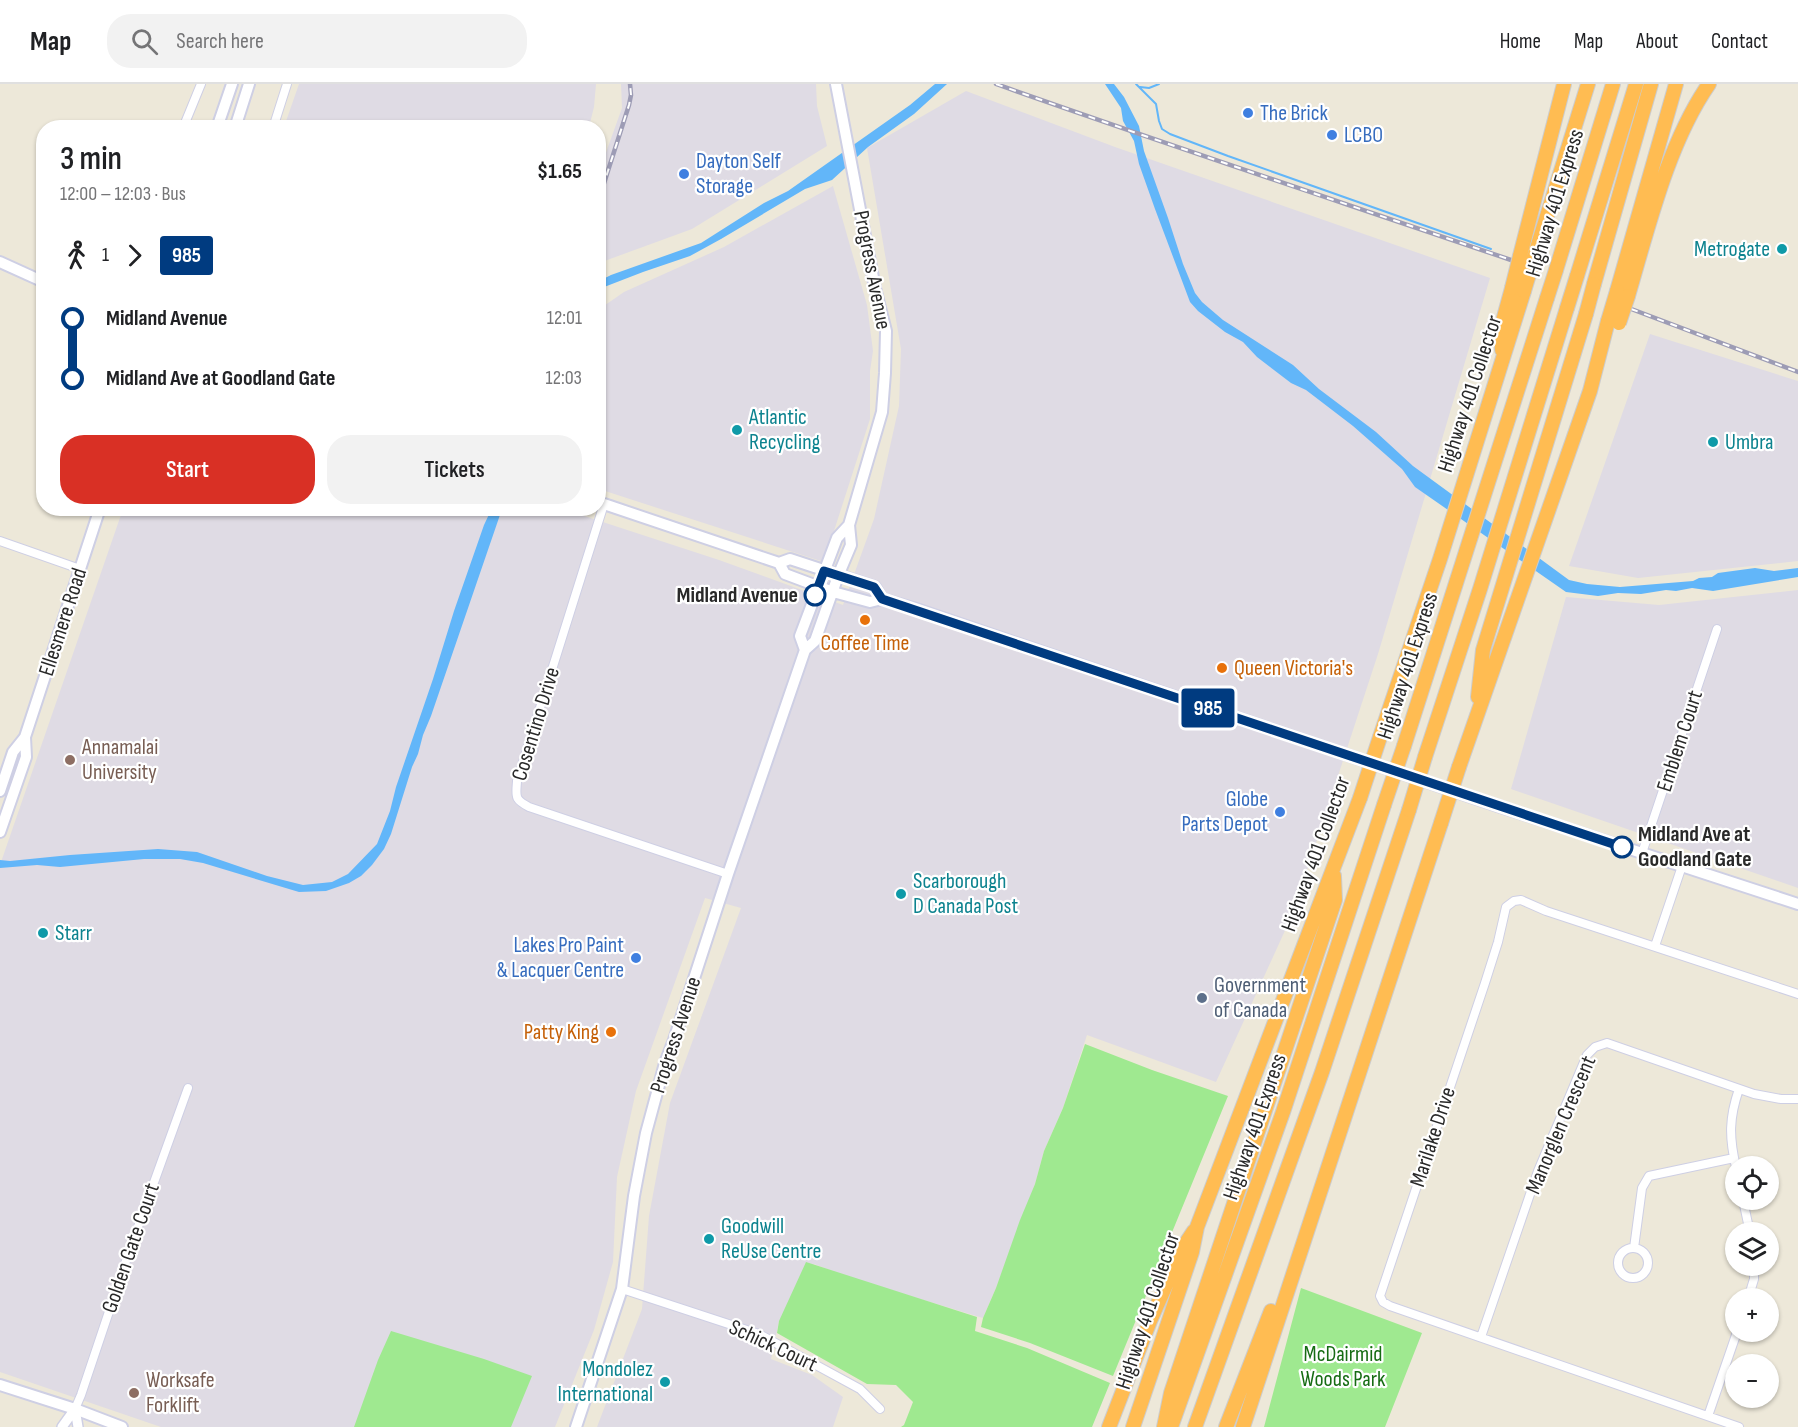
<!DOCTYPE html>
<html lang="en">
<head>
<meta charset="utf-8">
<style>
	:root { --surface:#fff; --page:#f2f2f2; --text:#202124; --muted:#757577; --line:#e0e0e0; --accent:#d93025 }
	body { margin:0; font-family:"Sofia Sans Condensed",sans-serif; background:var(--page); color:var(--text); height:100vh; display:flex; flex-direction:column; font-size:22px; white-space:nowrap }
	* { box-sizing:border-box; margin:0 }
	p { font-size:20px; color:var(--muted) }
	.icon { flex:none; width:33px; height:33px; fill:none; stroke:currentColor; stroke-width:2; stroke-linecap:round; stroke-linejoin:round }
	.map { position:relative; flex:1; overflow:hidden }
	.sheet { position:absolute; left:36px; top:36px; width:570px; height:396px; display:flex; flex-direction:column; background:var(--surface); border-radius:24px; box-shadow:0 2px 4px #0004 }
	.sheet>* { flex:none }
	.badge { padding:0 12px; border-radius:4px; font-size:21px; line-height:39px }
	.buttons { position:absolute; left:1725px; top:1072px; display:grid; gap:12px }
	.buttons a { display:grid; place-items:center; width:54px; height:54px; border-radius:50%; background:var(--surface); box-shadow:0 2px 4px #0004; font-size:30px }
	.map>.badge { position:absolute; translate:-50% -50%; box-shadow:0 0 0 3px #fff }
	.legs { display:flex; align-items:center; gap:9px; height:66px; padding:0 24px; font-size:20px }
	.legs p { margin-inline-start:auto }
	.summary { display:flex; align-items:center; justify-content:space-between; height:102px; padding:0 24px }
	h1 { font-size:33px; font-weight:600; line-height:45px }
	.primary-button { display:flex; gap:12px; margin-top:auto; padding:12px 24px }
	.primary-button a { flex:1; height:69px; border-radius:24px; background:var(--accent); color:#fff; font-size:24px; font-weight:600; line-height:69px; text-align:center }
	.primary-button a+a { background:var(--page); color:var(--text) }
	ul { padding:0 24px; list-style:none }
	li { display:flex; align-items:center; gap:21px; height:60px; font-size:22px }
	li i { display:grid; place-items:center; width:9px; height:100%; margin:0 8px; background:currentColor }
	li i::after { content:''; width:15px; height:15px; margin:-8px; border:4px solid; border-radius:50%; background:var(--surface) }
	li p { margin-inline-start:auto }
	li:first-child i { background:linear-gradient(#0000 50%,currentColor 0) }
	li:last-child i { background:linear-gradient(currentColor 50%,#0000 0) }
	header { display:flex; align-items:center; gap:36px; box-sizing:border-box; height:84px; padding:0 30px; background:var(--surface); border-bottom:2px solid var(--line) }
	header strong { font-size:28px }
	nav { display:flex; gap:33px; margin-inline-start:auto; font-size:21px }
	.search { width:420px; height:54px; background:var(--page); display:flex; align-items:center; gap:15px; box-sizing:border-box; padding:0 21px; border-radius:24px; color:var(--muted); font-size:22px }
	.map>svg:first-child { display:block }
</style>
</head>
<body>
<header>
<strong>Map</strong>
<div class="search"><svg class="icon" aria-label="search" viewBox="0 0 24 24"><circle cx="10" cy="10" r="6"/><path d="M15 15l6 6"/></svg>Search here</div>
<nav><a>Home</a><a>Map</a><a>About</a><a>Contact</a></nav>
</header>
<div class="map">
<svg width="1798" height="1343" viewBox="0 0 1798 1343">
	<rect width="100%" height="100%" fill="#ede8d9"/>
	<!-- industrial -->
	<path fill="#dfdbe4" d="M299,0H596L594,23L589,43H284Z
		M621,0H816L817,22L827,62L692,145L599,179V88L622,24Z
		M966,7L1115,63L1490,194L1378,570L1293,829L1216,998L1087,951L1063,1024L1044,1067L1035,1100L996,1204L983,1234L851,1194L814,1180L779,1237L771,1275L812,1291L843,1313L833,1343H597L642,1225L649,1132L670,1019L741,824L705,814L636,1007L617,1093L613,1178L594,1246L555,1343H161L0,1288V781L123,425H563L719,476L843,521L874,435L899,322L901,265L867,64Z
		M833,102L867,221L873,267L870,287V335L824,478L599,405L598,226L624,208L724,163Z
		M1650,250L1798,297V477L1638,494L1569,482Z
		M1798,506V804L1511,705L1566,513L1659,521Z"/>
	<!-- green -->
	<path fill="#9fe990" d="M1085,960L1152,986L1228,1012L1113,1292L1030,1259L981,1243L983,1234L996,1204L1020,1136L1035,1100L1044,1067L1063,1024Z
		M806,1178L977,1233L975,1247L1027,1264L1110,1299L1092,1343H901L904,1341L913,1318L896,1301L867,1300L777,1249L779,1237Z
		M1301,1204L1422,1249L1385,1343H1264Z
		M391,1247L484,1275L532,1292L511,1343H354L378,1276Z"/>
	<!-- water -->
	<path fill="#62b6f9" d="M935,0H947L914,30L868,63L832,96L805,105L721,155L690,172L643,188L599,205V197L611,191L701,159L764,119L788,107L910,21Z
		M1105,0H1114L1124,13L1139,42L1144,67L1168,134L1183,180L1195,209L1202,218L1223,236L1293,281L1319,305L1376,348L1413,382L1569,496L1587,500L1620,503L1693,497L1699,494L1712,493L1718,489L1755,484L1774,487L1798,484V493L1713,507L1692,504L1676,507L1666,506L1641,510L1618,509L1598,512L1566,508L1415,403L1402,385L1353,342L1306,306L1291,299L1257,273L1243,258L1225,248L1198,227L1190,218L1155,125L1139,80L1134,57L1123,37L1121,24Z
		M492,424L502,425L431,632L423,651L418,670L412,683L391,750L384,765L372,781L361,792L349,799L326,807L299,808L203,779L180,775H144L60,783L37,781L0,784V776L10,777L70,771L158,765L197,768L267,792L303,801L332,798L348,790L377,760L390,727L396,703L433,595L454,527L484,441Z"/>
	<g fill="none" stroke-linecap="round" stroke-linejoin="round">
		<!-- stream -->
		<path stroke="#62b6f9" stroke-width="2" d="M1136,0L1156,20L1159,37L1162,45L1170,50L1228,72L1491,165
			M1140,3L1149,4L1159,0"/>
		<defs>
			<path id="minor" d="M183,44L201,0
				M273,44L287,0
				M604,420L517,697C516,713 514,715 529,723L728,790
				M0,457L80,485
				M1642,769L1717,545
				M1655,862L1682,782
				M1736,1083C1729,1053 1729,1034 1739,1005
				M1743,1116L1750,1149
				M1634,1164L1642,1104L1649,1092L1734,1074
				M1618 1179a15 15 0 1 1 30 0a15 15 0 1 1-30 0Z
				M622,1205L759,1250L860,1305L880,1325
				M1748,1215L1754,1195V1182
				M1481,1253L1538,1087L1587,971L1595,963L1607,959L1754,1010L1781,1015H1798
				M75,1325L81,1311L130,1165L188,1004
				M1708,1332L1737,1248
				M1739,1343L1390,1222L1383,1218L1380,1212L1485,899L1498,858L1506,823L1514,817L1521,816L1546,827L1798,910"/>
			<path id="tertiary" d="M75,1325L78,1343
				M62,1343L75,1325"/>
			<path id="secondary" d="M217,44L232,0
				M235,44L249,0
				M0,178L44,198
				M598,418L779,479L790,475L875,503L882,515
				M779,479L785,490L833,508L870,518L882,515L913,524L1498,722L1798,820
				M805,566L800,552L837,454L849,441
				M0,707L13,668L25,653L100,424
				M0,748L26,673L25,653
				M0,1301L75,1325L122,1343
				M576,1343L622,1205L634,1112L646,1049L665,979L674,956L728,790L805,566L815,557L838,492L851,461L849,441L882,328L885,289L886,247L875,204L836,0"/>
			<path id="motorway" d="M1520,172L1564,0
				M1533,177L1588,0
				M1556,186L1613,0
				M1577,192L1636,0
				M1594,200L1651,0
				M1617,207L1676,0
				M1628,212C1648,144 1668,59 1709,0
				M1502,266L1501,244L1512,204
				M1478,613L1483,566L1586,230
				M1380,653L1440,475L1524,207
				M1404,662L1547,214
				M1425,673L1480,505L1567,224
				M1459,683L1590,307L1608,237
				M1109,1343L1150,1237L1182,1165L1194,1147
				M1133,1343L1192,1168L1197,1143L1360,714
				M1164,1343L1171,1309L1335,816L1334,792
				M1171,1343L1283,1028L1384,721
				M1195,1343L1322,988L1409,726
				M1226,1343L1271,1227
				M1243,1343L1441,739"/>
		</defs>
		<!-- minor casing -->
		<use href="#minor" stroke="#cecfe4" stroke-width="10"/>
		<!-- tertiary casing -->
		<use href="#tertiary" stroke="#cecfe4" stroke-width="12"/>
		<!-- secondary casing -->
		<use href="#secondary" stroke="#cecfe4" stroke-width="14"/>
		<!-- motorway casing -->
		<use href="#motorway" stroke="#ccc" stroke-width="16"/>
		<!-- minor -->
		<use href="#minor" stroke="#fff" stroke-width="8"/>
		<!-- tertiary -->
		<use href="#tertiary" stroke="#fff" stroke-width="9"/>
		<!-- secondary -->
		<use href="#secondary" stroke="#fff" stroke-width="10"/>
		<!-- motorway -->
		<use href="#motorway" stroke="#ffbc52" stroke-width="14"/>
		<defs>
			<path id="rail" d="M996,0C1168,61 1341,118 1514,177
				M598,118L629,21L631,11L630,0
				M1618,220L1798,288"/>
		</defs>
		<!-- rail casing -->
		<use href="#rail" stroke="#9d9cb5" stroke-width="4.5"/>
		<!-- rail -->
		<use href="#rail" stroke="#fff" stroke-width="2" stroke-dasharray="7" stroke-linecap="butt"/>
		<defs>
			<path id="motorway-bridge" d="M1512,204L1520,172
				M1524,207L1533,177
				M1547,214L1556,186
				M1567,224L1577,192
				M1586,230L1594,200
				M1608,237L1617,207
				M1619,239L1628,212
				M1360,714L1380,653
				M1384,721L1404,662
				M1409,726L1425,673
				M1441,739L1459,683"/>
		</defs>
		<!-- motorway-bridge casing -->
		<use href="#motorway-bridge" stroke="#ccc" stroke-width="16" stroke-linecap="butt"/>
		<!-- motorway-bridge -->
		<use href="#motorway-bridge" stroke="#ffbc52" stroke-width="14"/>
	</g>
	<g fill="none" stroke-linecap="round" stroke-linejoin="round">
		<defs>
			<path id="line-1" d="M815,511L824,487L874,503L882,515L1622,763"/>
		</defs>
		<!-- line-1 casing -->
		<use href="#line-1" stroke="#fff" stroke-width="14"/>
		<!-- line-1 -->
		<use href="#line-1" stroke="#003b80" stroke-width="9"/>
	</g>
	<!-- markers -->
	<g fill="#3f7fe0" stroke="#fff" stroke-width="2">
		<circle cx="1248" cy="29" r="6"/>
		<circle cx="1332" cy="51" r="6"/>
		<circle cx="684" cy="90" r="6"/>
		<circle cx="1280" cy="728" r="6"/>
		<circle cx="636" cy="874" r="6"/>
	</g>
	<g fill="#0f9aa8" stroke="#fff" stroke-width="2">
		<circle cx="1782" cy="165" r="6"/>
		<circle cx="737" cy="346" r="6"/>
		<circle cx="1713" cy="358" r="6"/>
		<circle cx="901" cy="810" r="6"/>
		<circle cx="43" cy="849" r="6"/>
		<circle cx="709" cy="1155" r="6"/>
		<circle cx="665" cy="1298" r="6"/>
	</g>
	<g fill="#fff" stroke="#003b80" stroke-width="3">
		<circle cx="815" cy="511" r="10"/>
		<circle cx="1622" cy="763" r="10"/>
	</g>
	<g fill="#e8710a" stroke="#fff" stroke-width="2">
		<circle cx="865" cy="536" r="6"/>
		<circle cx="1222" cy="584" r="6"/>
		<circle cx="611" cy="948" r="6"/>
	</g>
	<g fill="#8d6e63" stroke="#fff" stroke-width="2">
		<circle cx="70" cy="676" r="6"/>
		<circle cx="134" cy="1309" r="6"/>
	</g>
	<circle fill="#5c6f8a" stroke="#fff" stroke-width="2" cx="1202" cy="914" r="6"/>
	<g text-anchor="middle" dominant-baseline="central" stroke-width="4.5" stroke-linejoin="round" paint-order="stroke">
		<!-- shop labels -->
		<g font-size="22" fill="#366cbe" stroke="#fff" text-anchor="start">
			<text x="1260" y="29">The Brick</text>
			<text x="1344" y="51">LCBO</text>
			<text x="696" y="77">Dayton Self<tspan x="696" dy="25">Storage</tspan></text>
			<text x="1268" y="715" text-anchor="end">Globe<tspan x="1268" dy="25">Parts Depot</tspan></text>
			<text x="624" y="861" text-anchor="end">Lakes Pro Paint<tspan x="624" dy="25">&amp; Lacquer Centre</tspan></text>
		</g>
		<!-- street labels -->
		<g font-size="22" fill="#292929" stroke="#fff">
			<text transform="translate(1555 119) rotate(-73)">Highway 401 Express</text>
			<text transform="translate(872 186) rotate(79)">Progress Avenue</text>
			<text transform="translate(1470 310) rotate(-72)">Highway 401 Collector</text>
			<text transform="translate(63 538) rotate(-72)">Ellesmere Road</text>
			<text transform="translate(1408 582) rotate(-72)">Highway 401 Express</text>
			<text transform="translate(536 640) rotate(-73)">Cosentino Drive</text>
			<text transform="translate(1680 657) rotate(-72)">Emblem Court</text>
			<text transform="translate(1316 770) rotate(-70)">Highway 401 Collector</text>
			<text transform="translate(676 951) rotate(-72)">Progress Avenue</text>
			<text transform="translate(1561 1041) rotate(-67)">Manorglen Crescent</text>
			<text transform="translate(1255 1043) rotate(-71)">Highway 401 Express</text>
			<text transform="translate(1433 1053) rotate(-72)">Marilake Drive</text>
			<text transform="translate(131 1164) rotate(-71)">Golden Gate Court</text>
			<text transform="translate(1148 1227) rotate(-72)">Highway 401 Collector</text>
			<text transform="translate(773 1262) rotate(25)">Schick Court</text>
		</g>
		<!-- culture labels -->
		<g font-size="22" fill="#0d838f" stroke="#fff" text-anchor="start">
			<text x="1770" y="165" text-anchor="end">Metrogate</text>
			<text x="749" y="333">Atlantic<tspan x="749" dy="25">Recycling</tspan></text>
			<text x="1725" y="358">Umbra</text>
			<text x="913" y="797">Scarborough<tspan x="913" dy="25">D Canada Post</tspan></text>
			<text x="55" y="849">Starr</text>
			<text x="721" y="1142">Goodwill<tspan x="721" dy="25">ReUse Centre</tspan></text>
			<text x="653" y="1285" text-anchor="end">Mondolez<tspan x="653" dy="25">International</tspan></text>
		</g>
		<!-- stop labels -->
		<g font-size="22" font-weight="bold" fill="#292929" stroke="#fff" text-anchor="end">
			<text x="798" y="511">Midland Avenue</text>
			<text x="1638" y="750" text-anchor="start">Midland Ave at<tspan x="1638" dy="25">Goodland Gate</tspan></text>
		</g>
		<!-- food labels -->
		<g font-size="22" fill="#c56008" stroke="#fff">
			<text x="865" y="559">Coffee Time</text>
			<text x="1234" y="584" text-anchor="start">Queen Victoria's</text>
			<text x="599" y="948" text-anchor="end">Patty King</text>
		</g>
		<!-- education labels -->
		<g font-size="22" fill="#785e54" stroke="#fff" text-anchor="start">
			<text x="82" y="663">Annamalai<tspan x="82" dy="25">University</tspan></text>
			<text x="146" y="1296">Worksafe<tspan x="146" dy="25">Forklift</tspan></text>
		</g>
		<!-- service labels -->
		<g font-size="22" fill="#4e5e75" stroke="#fff" text-anchor="start">
			<text x="1214" y="901">Government<tspan x="1214" dy="25">of Canada</tspan></text>
		</g>
		<!-- park labels -->
		<g font-size="22" fill="#166c13" stroke="#fff">
			<text x="1343" y="1270">McDairmid<tspan x="1343" dy="25">Woods Park</tspan></text>
		</g>
	</g>
</svg>
<div class="buttons">
<a><svg class="icon" aria-label="locate" viewBox="0 0 24 24"><circle cx="12" cy="12" r="6"/><path d="M12 2v4M12 18v4M2 12h4M18 12h4"/></svg></a>
<a><svg class="icon" aria-label="layers" viewBox="0 0 24 24"><path d="M12 4l9 5-9 5-9-5zM3 14l9 5 9-5"/></svg></a>
<a>+</a>
<a>−</a>
</div>
<b class="badge" style="left:1208px;top:624px;background:#003b80;color:#fff">985</b>
<section class="sheet">
<div class="summary"><div><h1>3 min</h1><p>12:00 – 12:03 · Bus</p></div><b>$1.65</b></div>
<div class="legs"><svg class="icon" aria-label="walk" viewBox="0 0 24 24"><circle cx="13" cy="4" r="2"/><path d="M13 8l-2 6 4 7M11 14l-3 7M7 12l3-4h3l4 4"/></svg>1<svg class="icon" aria-label="forward" viewBox="0 0 24 24"><path d="M9 5l7 7-7 7"/></svg><b class="badge" style="background:#003b80;color:#fff">985</b></div>
<ul>
<li><i style="color:#003b80"></i><b>Midland Avenue</b><p>12:01</p></li>
<li><i style="color:#003b80"></i><b>Midland Ave at Goodland Gate</b><p>12:03</p></li>
</ul>
<div class="primary-button"><a>Start</a><a>Tickets</a></div>
</section>
</div>
</body>
</html>
